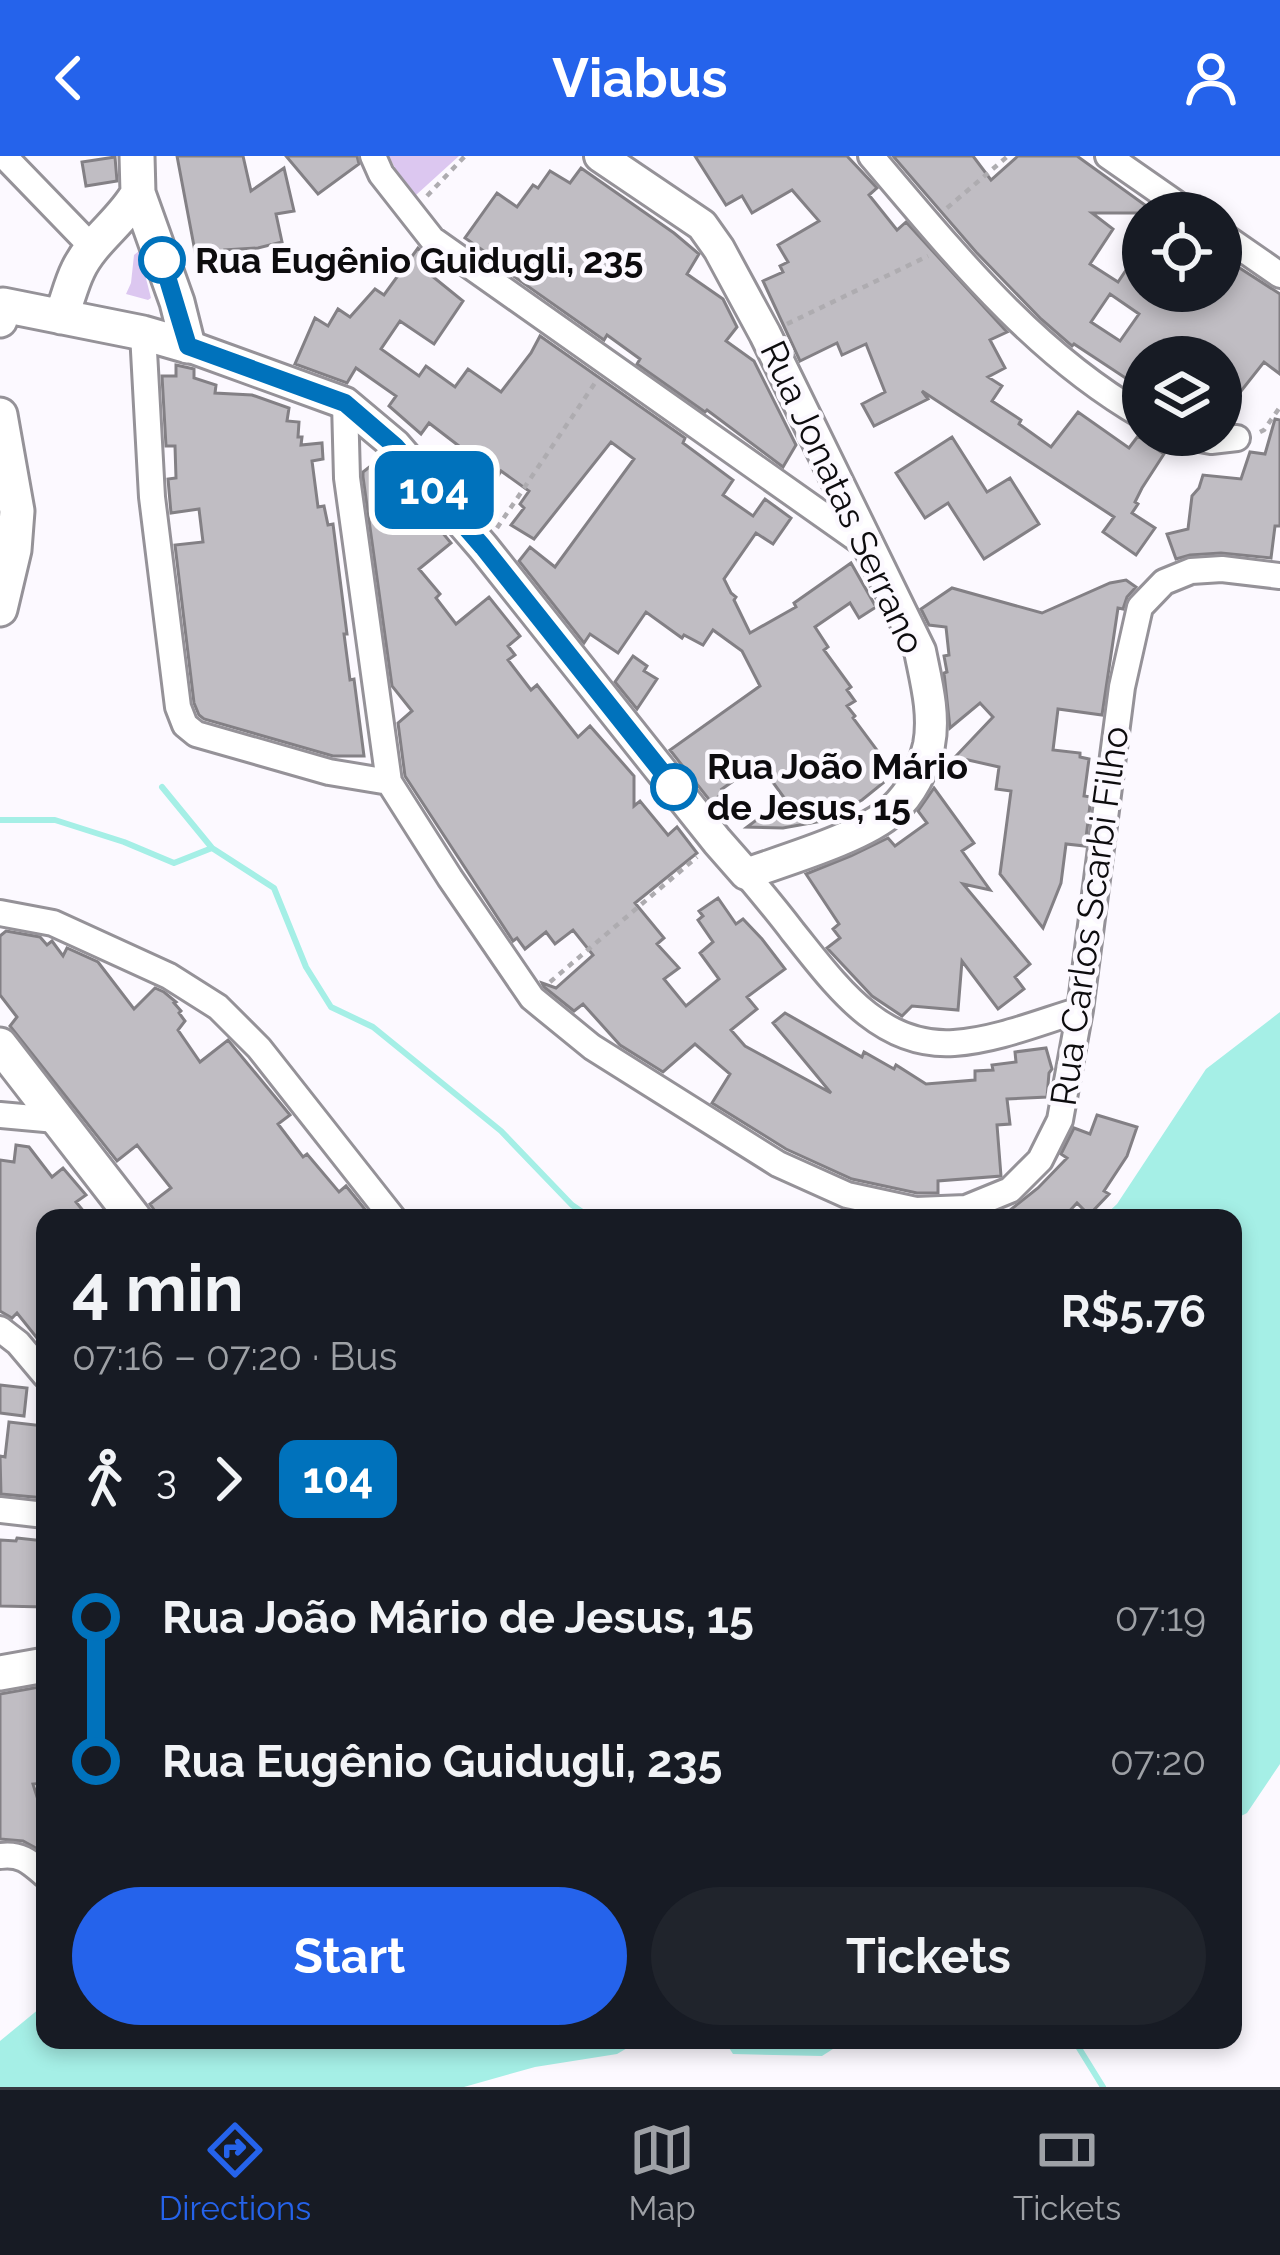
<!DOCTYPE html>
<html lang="en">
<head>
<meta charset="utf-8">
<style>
	:root { --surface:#171b24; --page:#20242c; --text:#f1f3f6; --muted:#9ea1a6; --line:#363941; --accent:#2563eb }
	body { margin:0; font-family:Raleway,sans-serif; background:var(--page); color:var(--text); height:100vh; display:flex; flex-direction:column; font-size:45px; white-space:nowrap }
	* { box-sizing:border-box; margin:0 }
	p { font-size:39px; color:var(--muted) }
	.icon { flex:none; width:66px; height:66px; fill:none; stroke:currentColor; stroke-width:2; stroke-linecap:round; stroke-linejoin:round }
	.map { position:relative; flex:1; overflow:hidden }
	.sheet { position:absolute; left:36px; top:1053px; width:1206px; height:840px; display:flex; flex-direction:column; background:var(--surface); border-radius:24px; box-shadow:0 6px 18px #0003 }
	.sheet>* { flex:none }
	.badge { padding:0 24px; border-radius:18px; font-size:42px; line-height:78px }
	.controls { position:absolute; left:1122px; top:36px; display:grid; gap:24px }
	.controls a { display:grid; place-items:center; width:120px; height:120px; border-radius:50%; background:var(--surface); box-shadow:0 6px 18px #0003; font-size:60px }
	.map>.badge { position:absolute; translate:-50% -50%; box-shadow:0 0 0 6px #fff }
	.legs { display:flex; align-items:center; gap:18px; height:132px; padding:0 36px; font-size:39px }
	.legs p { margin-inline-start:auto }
	.head { display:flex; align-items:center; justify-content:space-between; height:204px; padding:0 36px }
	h1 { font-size:66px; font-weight:700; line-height:90px }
	.cta { display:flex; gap:24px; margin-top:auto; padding:24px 36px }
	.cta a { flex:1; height:138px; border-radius:72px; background:var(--accent); color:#fff; font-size:48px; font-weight:700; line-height:138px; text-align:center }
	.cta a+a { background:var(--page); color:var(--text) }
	ul { padding:0 36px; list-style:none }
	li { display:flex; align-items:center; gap:42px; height:144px; font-size:45px }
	li i { display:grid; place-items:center; width:18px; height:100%; margin:0 15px; background:currentColor }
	li i::after { content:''; width:30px; height:30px; margin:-15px; border:9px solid; border-radius:50%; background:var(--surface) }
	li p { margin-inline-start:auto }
	li:first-child i { background:linear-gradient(#0000 50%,currentColor 0) }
	li:last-child i { background:linear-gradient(currentColor 50%,#0000 0) }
	header { display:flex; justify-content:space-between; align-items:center; height:156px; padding:0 36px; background:var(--accent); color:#fff; font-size:54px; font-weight:700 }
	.menu { display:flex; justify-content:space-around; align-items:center; height:168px; border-top:3px solid var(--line); background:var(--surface); font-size:33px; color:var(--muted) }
	.menu a { display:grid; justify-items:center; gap:6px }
	.menu .on { color:var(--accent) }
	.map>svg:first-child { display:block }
</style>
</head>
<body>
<header><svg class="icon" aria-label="back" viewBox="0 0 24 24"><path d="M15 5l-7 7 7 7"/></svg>Viabus<svg class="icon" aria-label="person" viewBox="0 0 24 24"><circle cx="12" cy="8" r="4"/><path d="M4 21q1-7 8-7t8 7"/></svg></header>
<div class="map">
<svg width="1280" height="1931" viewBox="0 0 1280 1931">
	<rect width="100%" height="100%" fill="#fcf9ff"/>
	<!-- green -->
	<path fill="#dcc7f0" d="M389,0H459L416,39L395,12Z
		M139,95L151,142L148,144L126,138L131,127L134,99Z"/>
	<!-- water -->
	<path fill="#a5efe6" d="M1280,856V1608L1247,1657L1233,1664V1062H1102L1117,1048L1206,913Z
		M45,1848V1884H641L617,1898L535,1911L464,1931H0V1885Z
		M724,1884H847L822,1900L733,1898Z"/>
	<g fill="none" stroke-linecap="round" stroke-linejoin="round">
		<!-- stream -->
		<path stroke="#a5efe6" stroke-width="6" d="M162,631L212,692L274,732L306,811L331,851L373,871L501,975L572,1049L591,1062
			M0,664H55L124,686L174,707L212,692
			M1074,1884L1103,1931"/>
	</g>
	<!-- building -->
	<path fill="#c0bdc3" stroke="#838085" stroke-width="3" fill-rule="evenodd" d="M177,0H243L251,35L284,12L294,55L276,58L282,86L258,92L225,94L226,99L197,106Z
		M286,0H357L359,8L318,38Z
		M695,0H847L877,32L869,39L897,74L906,66L1007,176L990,184L1005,212L988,221L1002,230L992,245L1021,264L1019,268L1051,291L1078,256L1129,292L1138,280L1164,298L1142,332L1135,346L1138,348L1132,357L1155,372L1136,399L1103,376L1114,361L922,235L928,243L874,270L862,248L885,236L866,188L842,199L837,187L800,205L763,125L783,116L780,110L788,106L778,89L819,65L792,34L752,57L742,40L726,49Z
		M893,0H973L991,24L1018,0H1077L1156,57H1092L1113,73L1090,108L1118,126L1143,89V135H1221V100L1280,138V218L1264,206L1234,244L1221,235V201H1143V227L1133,220L1130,225L1074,188L1072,190L1041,163L976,96ZM1110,138L1139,158L1120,185L1091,166Z
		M115,1L117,25L86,30L82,6Z
		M581,12L674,77L699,98L687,118L723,143L737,171L726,185L754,205L796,289L783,311L707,254L705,256L637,208L640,203L607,179L604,184L502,112L504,109L465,82L497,37L517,51L533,29L538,32L550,15L570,27Z
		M418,92L439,111L432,120L463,145L434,188L400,165L381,193L419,220L426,210L455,231L468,213L501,236L531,197L540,180L685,282L683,287L733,324L723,339L753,360L765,343L791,362L773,388L756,377L724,423L731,437L736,441L734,444L750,477L796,451L794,447L851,407L876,451L859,462L850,447L815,471L828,491L824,494L851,531L847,534L855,545L847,550L855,560L853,562L888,609L876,618L883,627L862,644L822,665L783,672L747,671L785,643L759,607L722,633L725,636L711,646L670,594L760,530L742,495L713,474L703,489L684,479L682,482L646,456L618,497L590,478L584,487L519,405L530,391L555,411L634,303L611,286L534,383L511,369L524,352L520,348L529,335L501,315L498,320L429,267L421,278L389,250L396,240L356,212L347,227L295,208L315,162L328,170L338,153L350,161L375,133L384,139Z
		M176,209L194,213V222L216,229L215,237L252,239L289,252L287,265L299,266L298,281H302L301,289L322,287L323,303L312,305L318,351L324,350L328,369L333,368L347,478H344L350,524L354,523L364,600H333L204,563L199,559L194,547L175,389L203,386L199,353L171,357L168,323L176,322L175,290H166L162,220H176Z
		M1275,263L1280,264V370H1275L1271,402L1221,397L1190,399L1176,403L1167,378L1188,373L1192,340L1199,332L1203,319L1241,323L1250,296L1265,298Z
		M952,281L987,336L1010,322L1039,368L984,403L948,347L925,362L896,317Z
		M376,306L384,317L390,313L451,387L419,413L440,438L436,442L456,468L489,441L520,480L508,490L515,499L508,504L531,534L537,529L578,581L590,570L634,620V650L640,645L668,679L677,671L697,697L635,747L664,782L657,788L679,812L664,823L686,850L719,823L700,797L713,786L698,764L703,760L699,755L718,742L736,768L743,763L762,783L785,813L747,841L757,853L731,874L745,890L831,937L773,867L785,857L862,901L864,896L894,913L896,909L926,928L975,924V915L993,914L992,909L1016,906L1015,896L1046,892L1052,913L1049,917L1047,941L1007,943L1010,968L997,969L1001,1020L938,1025V1037H917L852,1023L786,993L712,947L730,918L695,888L663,916L620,889L583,848L574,855L544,831L542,827L556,832L593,799L573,774L555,788L546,776L525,793L517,782L513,785L405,620L398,567L412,555L392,530L363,321V316Z
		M1126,424L1136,431L1127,441L1123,453L1118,452L1102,559L1058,553L1053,594L1080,597V601L1089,603L1084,640L1091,641L1085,690L1066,688L1061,727L1043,772L1000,718L1011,635L996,633L999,611L955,601L993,561L980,547L950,572L944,517L947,516L944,500L949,499L946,471L929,469L921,453L952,432L1042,457L1110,427Z
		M633,500L647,510L644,515L657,523L637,553L615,526Z
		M934,632L974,687L962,695L990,734L963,728L1030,808L1015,821L1024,833L998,853L962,805L958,854L912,850L902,860L872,840L827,792L840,782L833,773L839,768L806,718L851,700L888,682L895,690L927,667L918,655Z
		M6,775L40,781L47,789L52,785L63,800L67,792L98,806L134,853L155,832L164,836L176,846L174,847L181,855L179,857L185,865L178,874L200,906L228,884L290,959L278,968L303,1001L307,998L339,1036L346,1030L372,1062H160L150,1048L171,1032L137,989L117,1005L10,870L17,861L0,839V780Z
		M1097,959L1137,971L1127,1000L1104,1035L1109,1038L1089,1059L1077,1047L1063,1062H1000L1038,1032L1067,1002L1061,998L1074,972L1090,978Z
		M16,989L29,991L52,1021L63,1012L86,1039L76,1046L89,1062H45V1192L17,1157L12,1162L0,1155V1004L14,1006Z
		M0,1229L27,1232L24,1260L0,1257Z
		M9,1266L44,1270L40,1294L45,1295V1342L1,1338L0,1300L5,1301Z
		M17,1382L45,1385L42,1425H45V1451L0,1450V1384L16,1385Z
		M45,1530V1627L33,1628L45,1666V1697L23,1685L0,1683V1538Z"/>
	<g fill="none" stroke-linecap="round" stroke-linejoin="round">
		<defs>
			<path id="minor" d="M4,0L93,92
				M373,0L381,18L432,83L871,393
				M871,0C952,95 1033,197 1143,260
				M1108,0L1190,57
				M1221,78L1280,119
				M143,177L152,341L178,551L185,569L196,578L329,616L389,626
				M345,247L347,322L389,626L450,722L532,842L592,891L778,1008L847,1039L916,1054L966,1052L1010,1034L1040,1004L1060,964L1080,854L1122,531L1140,451L1164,426L1191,415L1222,413L1280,420
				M1177,279L1211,285L1237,282
				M746,718C762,737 778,756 793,776C835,828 879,892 954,887C997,884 1040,866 1080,854
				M0,757L53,767L169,820L218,851L259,892L393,1062
				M0,959L56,964
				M0,1173L18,1187L45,1219
				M0,1354L45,1359
				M0,1700C21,1697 30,1706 45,1719"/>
			<path id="tertiary" d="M188,190L345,247L395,289L483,391L717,685L746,718C785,704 864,681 893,654C911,638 924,612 929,589C935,558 926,525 920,495L765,178L719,93L702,69L600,0"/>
			<path id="secondary" d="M137,0L138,37L177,146L188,190
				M61,161C67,146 71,128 78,114C92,84 122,66 138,37
				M0,164L3,149L143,177L188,190
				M0,259L17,355L14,394L0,453
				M0,889L134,1062
				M0,1517L45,1509"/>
		</defs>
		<!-- minor casing -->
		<use href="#minor" stroke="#959298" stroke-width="30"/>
		<!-- tertiary casing -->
		<use href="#tertiary" stroke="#959298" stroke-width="36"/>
		<!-- secondary casing -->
		<use href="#secondary" stroke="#959298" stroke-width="39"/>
		<!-- path -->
		<path stroke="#aeacb0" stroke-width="4.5" stroke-dasharray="6 6" stroke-linecap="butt" d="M427,40L465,0
			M947,52L1008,0
			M787,168L928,100
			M1260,276L1264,274L1280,251
			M497,372L595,227
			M550,826L697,701"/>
		<!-- minor -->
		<use href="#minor" stroke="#fff" stroke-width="24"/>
		<!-- tertiary -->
		<use href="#tertiary" stroke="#fff" stroke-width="30"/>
		<!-- secondary -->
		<use href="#secondary" stroke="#fff" stroke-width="33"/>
	</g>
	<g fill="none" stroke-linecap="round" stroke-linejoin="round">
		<defs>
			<path id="line-1" d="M162,104L188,190L345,247L395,290L483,391L674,631"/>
		</defs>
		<!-- line-1 casing -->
		<use href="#line-1" stroke="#fff" stroke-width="27"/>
		<!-- line-1 -->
		<use href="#line-1" stroke="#0072bc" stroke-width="18"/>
	</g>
	<!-- markers -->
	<g fill="#fff" stroke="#0072bc" stroke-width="6">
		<circle cx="162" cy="104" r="21"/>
		<circle cx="674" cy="631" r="21"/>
	</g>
	<g text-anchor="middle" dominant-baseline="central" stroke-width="9" stroke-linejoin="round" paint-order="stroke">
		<!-- stop labels -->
		<g font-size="36" font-weight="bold" fill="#0d0c0e" stroke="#fcf9ff" text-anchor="start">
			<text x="195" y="104">Rua Eugênio Guidugli, 235</text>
			<text x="707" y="610">Rua João Mário<tspan x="707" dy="41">de Jesus, 15</tspan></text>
		</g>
		<!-- street labels -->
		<g font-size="36" fill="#0d0c0e" stroke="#fcf9ff">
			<text transform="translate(843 341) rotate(65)">Rua Jonatas Serrano</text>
			<text transform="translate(1089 760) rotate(-82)">Rua Carlos Scarbi Filho</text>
		</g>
	</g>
</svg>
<div class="controls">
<a><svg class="icon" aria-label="locate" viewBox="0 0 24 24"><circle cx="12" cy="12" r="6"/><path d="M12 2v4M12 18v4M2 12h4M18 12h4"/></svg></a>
<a><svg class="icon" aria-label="layers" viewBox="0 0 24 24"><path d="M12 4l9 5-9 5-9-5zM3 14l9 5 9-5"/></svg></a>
</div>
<b class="badge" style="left:434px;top:334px;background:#0072bc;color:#fff">104</b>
<section class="sheet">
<div class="head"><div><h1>4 min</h1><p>07:16 – 07:20 · Bus</p></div><b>R$5.76</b></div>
<div class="legs"><svg class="icon" aria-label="walk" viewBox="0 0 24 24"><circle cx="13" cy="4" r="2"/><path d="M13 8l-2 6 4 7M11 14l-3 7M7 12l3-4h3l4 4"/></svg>3<svg class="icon" aria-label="forward" viewBox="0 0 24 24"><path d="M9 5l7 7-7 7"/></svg><b class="badge" style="background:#0072bc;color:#fff">104</b></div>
<ul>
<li><i style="color:#0072bc"></i><b>Rua João Mário de Jesus, 15</b><p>07:19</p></li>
<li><i style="color:#0072bc"></i><b>Rua Eugênio Guidugli, 235</b><p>07:20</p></li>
</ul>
<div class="cta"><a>Start</a><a>Tickets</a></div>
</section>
</div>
<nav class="menu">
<a class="on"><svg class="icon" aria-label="directions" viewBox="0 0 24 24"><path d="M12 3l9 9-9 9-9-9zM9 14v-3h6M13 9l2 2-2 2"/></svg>Directions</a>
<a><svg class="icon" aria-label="map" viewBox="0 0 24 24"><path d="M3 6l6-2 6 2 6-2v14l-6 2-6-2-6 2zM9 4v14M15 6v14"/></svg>Map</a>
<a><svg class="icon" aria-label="tickets" viewBox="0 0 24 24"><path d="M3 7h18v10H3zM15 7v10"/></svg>Tickets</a>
</nav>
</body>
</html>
